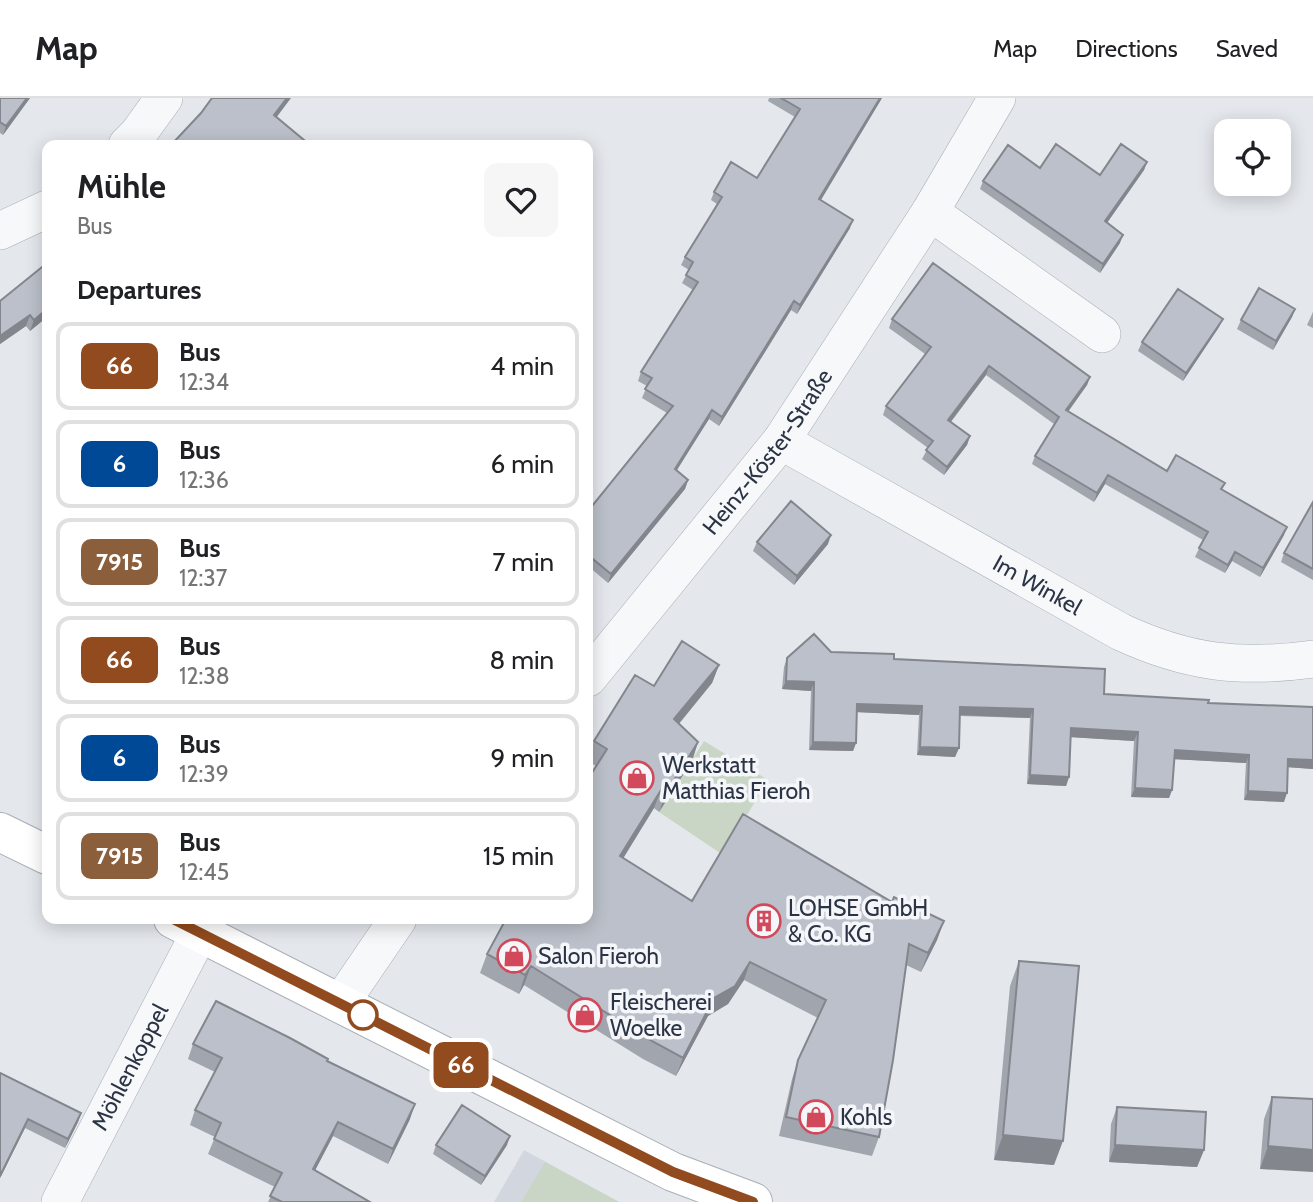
<!DOCTYPE html>
<html lang="en">
<head>
<meta charset="utf-8">
<style>
	:root { --surface:#fff; --page:#f6f6f6; --text:#202124; --muted:#757577; --line:#e0e0e0 }
	body { margin:0; font-family:Cabin,sans-serif; background:var(--page); color:var(--text); height:100vh; display:flex; flex-direction:column; font-size:26px; white-space:nowrap }
	* { box-sizing:border-box; margin:0 }
	p { font-size:23px; color:var(--muted) }
	.icon { flex:none; width:38px; height:38px; fill:none; stroke:currentColor; stroke-width:2; stroke-linecap:round; stroke-linejoin:round }
	.map { position:relative; flex:1; overflow:hidden }
	.panel { position:absolute; left:42px; top:42px; width:551px; height:784px; display:flex; flex-direction:column; background:var(--surface); border-radius:14px; box-shadow:0 4px 18px #0003 }
	.panel>* { flex:none }
	.badge { padding:0 14px; border-radius:10px; font-size:24px; line-height:46px }
	.tools { position:absolute; left:1214px; top:21px; display:grid; gap:14px }
	.tools a { display:grid; place-items:center; width:77px; height:77px; border-radius:14px; background:var(--surface); box-shadow:0 4px 18px #0003; font-size:35px }
	.map>.badge { position:absolute; translate:-50% -50%; box-shadow:0 0 0 4px #fff }
	h2 { padding:0 35px; font-size:26px; line-height:63px }
	.round { display:grid; place-items:center; flex:none; width:74px; height:74px; border-radius:14px; background:var(--page) }
	.summary { display:flex; align-items:center; justify-content:space-between; height:119px; padding:0 35px }
	h1 { font-size:33px; font-weight:700; line-height:52px }
	ul { padding:0; list-style:none }
	li { display:flex; align-items:center; gap:21px; height:88px; margin:0 14px 10px; padding:0 21px; border:4px solid var(--line); border-radius:14px }
	li div { flex:1 }
	li b { display:block; font-size:26px }
	li em { font-style:normal }
	li .badge { min-width:77px; font-weight:700; text-align:center }
	header { display:flex; align-items:center; gap:42px; box-sizing:border-box; height:98px; padding:0 35px; background:var(--surface); border-bottom:2px solid var(--line) }
	header strong { font-size:33px }
	nav { display:flex; gap:38px; margin-inline-start:auto; font-size:24px }
	.map>svg:first-child { display:block }
</style>
</head>
<body>
<header>
<strong>Map</strong>
<nav><a>Map</a><a>Directions</a><a>Saved</a></nav>
</header>
<div class="map">
<svg width="1313" height="1104" viewBox="0 0 1313 1104">
	<rect width="100%" height="100%" fill="#e4e7ec"/>
	<!-- built -->
	<path fill="#d2d6de" d="M524,1052L619,1104H494Z"/>
	<!-- green -->
	<path fill="#c9d6c5" d="M704,643L768,682L723,757L659,714Z
		M545,1064L619,1104H521Z"/>
	<g fill="none" stroke-linecap="round" stroke-linejoin="round">
		<defs>
			<g id="street">
				<path d="M127,47L138,36L164,0"/>
				<path d="M930,114L1102,236"/>
				<path d="M0,133L47,111"/>
				<path id="s1" d="M781,343L1121,534C1188,565 1240,571 1313,561"/>
				<path id="s2" d="M588,580L781,343L930,114L997,0"/>
				<path d="M340,906L398,821"/>
				<path id="s3" d="M60,1104L200,834"/>
			</g>
			<path id="secondary" d="M0,734L47,757
				M173,821L673,1074L753,1104"/>
		</defs>
		<!-- street casing -->
		<use href="#street" stroke="#a9aeb7" stroke-width="38"/>
		<!-- secondary casing -->
		<use href="#secondary" stroke="#a9aeb7" stroke-width="40"/>
		<!-- street -->
		<use href="#street" stroke="#f7f8fa" stroke-width="37"/>
		<!-- secondary -->
		<use href="#secondary" stroke="#fff" stroke-width="38"/>
	</g>
	<!-- wall -->
	<path fill="#a1a5ae" d="M0,0H30L3,37L0,35Z
		M769,0H882L821,102L850,130L797,216L791,212L719,328L709,321L676,372L688,382L685,391L608,485L588,468V413L667,315L642,300L647,288L638,283L641,274L693,192L682,185L689,172L681,167L685,159L717,106L711,102L714,94L757,80L795,19L768,3Z
		M1147,64L1144,72L1107,125L1120,145L1100,175L980,91L983,83L1040,70L1100,77Z
		M0,203L47,219L30,233L26,228L0,246Z
		M1295,211L1292,219L1273,252L1237,231L1241,222Z
		M1313,214V230L1307,227Z
		M892,221L1090,279L1087,287L1068,313L1167,373L1225,385L1222,392L1284,437L1260,479L1232,463L1225,475L1195,459L1203,442L1105,386L1094,404L1032,366L1035,358L1054,326L986,277L951,324L970,338L967,347L944,377L922,361L928,350L883,317L886,308L925,256L889,230Z
		M1219,229L1183,283L1138,253L1142,244Z
		M1313,404V482L1281,464L1284,455Z
		M757,444L828,446L794,487L753,453Z
		M831,554L894,561L1104,596L1208,605L1313,609V671L1288,669L1284,704L1244,702L1246,665L1174,661L1172,692L1169,700L1131,699L1134,643L1071,639L1069,679L1066,688L1027,686L1030,620L960,618L959,650L955,659L917,657L919,617L857,614L856,645L853,653L809,652L811,593L782,591L784,569L787,560Z
		M719,567L712,585L679,626L698,644L692,663L659,714L654,710L623,760L692,803L892,804L944,823L937,842L921,874L906,867L879,1039L872,1058L779,1038L792,981L798,962L818,920L744,882L728,906L708,918L676,978L643,961L524,887L519,896L480,875L487,856L588,821L596,668L588,663V658L594,643L654,588Z
		M47,583V600L42,593L45,585Z
		M1019,863L1054,1067L994,1062L1010,888Z
		M193,946L328,963L410,1021L388,1066L333,1038L315,1072L370,1104H268L275,1089L208,1056L215,1039L190,1027L195,1012L215,974L188,961Z
		M0,975L81,1015L78,1024L65,1050L25,1030L0,1080Z
		M1272,999L1313,1001L1260,1071L1264,1021Z
		M1117,1009L1204,1052L1197,1069L1109,1064L1111,1026Z
		M436,1047H507L481,1087L433,1056Z"/>
	<!-- shaded-wall -->
	<path fill="#83868d" d="M27,0H30L3,37L6,28Z
		M287,0H291L270,28L274,17Z
		M880,0H882L816,110L819,101Z
		M1147,64L1144,72L1102,132L1105,123Z
		M853,122L850,130L797,216L800,207Z
		M1123,137L1120,145L1100,175L1103,166Z
		M794,203L791,212L719,328L722,319Z
		M47,211V219L30,233L34,222Z
		M1295,211L1292,219L1273,252L1276,243Z
		M30,217L26,228L0,246V238Z
		M1223,221L1219,229L1183,283L1186,275Z
		M989,268L986,277L945,331L948,322Z
		M1090,279L1087,287L1063,321L1066,312Z
		M712,312L709,321L672,380L675,371Z
		M970,338L967,347L944,377L947,369Z
		M1108,377L1105,386L1094,404L1097,395Z
		M688,382L685,391L608,485L611,476Z
		M1287,429L1284,437L1260,479L1263,470Z
		M831,437L828,446L794,487L797,478Z
		M1235,454L1232,463L1225,475L1228,467Z
		M719,567L712,585L667,640L674,621Z
		M786,583L814,584L811,593L782,591Z
		M857,606L922,608L919,617L854,614Z
		M960,609L1033,611L1030,620L957,617Z
		M1071,630L1138,634L1134,643L1068,639Z
		M698,644L692,663L659,714L666,695Z
		M813,644L856,645L853,653L809,652Z
		M920,649L959,650L955,659L917,657Z
		M1175,652L1249,657L1246,665L1171,661Z
		M1288,661L1313,662V671L1285,669Z
		M1030,677L1069,679L1066,688L1027,686Z
		M1135,690L1172,692L1169,700L1131,699Z
		M661,692L654,710L613,777L620,758Z
		M1248,693L1287,695L1284,704L1244,702Z
		M944,823L937,842L921,874L928,855Z
		M750,864L744,882L728,906L708,918L676,978L683,960L714,900Z
		M531,868L524,887L519,896L525,877Z
		M415,1006L410,1021L388,1066L393,1051Z
		M81,1015L78,1024L65,1050L68,1041Z
		M28,1021L25,1030L0,1080V1078Z
		M338,1024L333,1038L308,1086L313,1071Z
		M1003,1037L1063,1043L1054,1067L994,1062Z
		M510,1038L507,1047L481,1087L485,1078Z
		M1115,1047L1204,1052L1197,1069L1109,1064Z
		M1268,1048L1313,1052V1074L1260,1071Z"/>
	<!-- building -->
	<path fill="#bbc0ca" stroke="#83868d" stroke-width="2" d="M0,0H27L6,28L0,24Z
		M212,0H287L274,17L310,47H171L201,15Z
		M781,0H880L819,101L853,122L800,207L794,203L722,319L712,312L675,371L688,382L611,476L588,457V413L673,308L645,291L652,280L641,274L698,184L686,177L693,164L685,159L722,99L714,94L731,64L757,80L800,11Z
		M1056,46L1100,77L1121,46L1147,64L1105,123L1123,137L1103,166L983,83L1008,47L1040,70Z
		M47,165V211L34,222L30,217L0,238V203Z
		M933,165L1090,279L1066,312L1167,373L1176,357L1225,385L1221,391L1287,429L1263,470L1235,454L1228,467L1199,450L1208,434L1108,377L1097,395L1035,358L1059,319L989,268L948,322L970,338L947,369L926,352L933,343L886,308L931,249L892,221Z
		M1259,190L1295,211L1276,243L1241,222Z
		M1178,191L1223,221L1186,275L1142,244Z
		M791,403L831,437L797,478L757,444Z
		M1313,404V471L1284,455Z
		M814,536L831,554L894,556V561L1105,571L1104,596L1209,602L1208,605L1313,609V662L1288,661L1287,695L1248,693L1249,657L1175,652L1172,692L1135,690L1138,634L1071,630L1069,679L1030,677L1033,611L960,609L959,650L920,649L922,608L857,606L856,645L813,644L814,584L786,583L787,560Z
		M682,543L719,567L674,621L698,644L666,695L661,692L620,758L692,803L743,716L892,804L894,799L944,823L928,855L909,846L893,962L879,1039L786,1019L798,962L826,902L750,864L735,888L714,900L683,960L650,942L531,868L525,877L487,856L506,821H588V681L607,651L594,643L635,577L654,588Z
		M1019,863L1079,868L1063,1043L1003,1037Z
		M216,903L290,940L328,961L327,963L415,1006L393,1051L338,1024L313,1071L370,1104H282L270,1098L282,1075L214,1041L221,1025L195,1012L222,960L193,946Z
		M0,975L81,1015L68,1041L28,1021L0,1078Z
		M1272,999L1313,1001V1052L1268,1048Z
		M462,1007L510,1038L485,1078L436,1047Z
		M1117,1009L1206,1014L1204,1052L1115,1047Z"/>
	<g fill="none" stroke-linecap="round" stroke-linejoin="round">
		<defs>
			<path id="line" d="M173,821L673,1074L753,1104"/>
		</defs>
		<!-- line casing -->
		<use href="#line" stroke="#fff" stroke-width="16"/>
		<!-- line -->
		<use href="#line" stroke="#914b1e" stroke-width="10"/>
	</g>
	<!-- icons -->
	<defs>
		<symbol id="shop-ring" viewBox="-11 -11 22 22"><circle r="9.5" fill="#f4f6f9" stroke="#d1495b" stroke-width="1.5"/><path d="M-5-2.5h2.3a2.7 3.5 0 0 1 5.4 0H5L5.5 6h-11ZM-1.5-2.5h3a1.5 2.3 0 0 0-3 0Z" fill="#d1495b"/></symbol>
		<symbol id="building-ring" viewBox="-11 -11 22 22"><circle r="9.5" fill="#f4f6f9" stroke="#d1495b" stroke-width="1.5"/><path d="M-4-6H4V6H1V3H-1V6H-4ZM-2.5-4.3h1.7v1.8h-1.7ZM.8-4.3h1.7v1.8H.8ZM-2.5-1h1.7V.8h-1.7ZM.8-1h1.7V.8H.8Z" fill="#d1495b"/></symbol>
	</defs>
	<g fill-rule="evenodd">
		<use href="#shop-ring" x="618" y="661" width="38" height="38"/>
		<use href="#building-ring" x="745" y="804" width="38" height="38"/>
		<use href="#shop-ring" x="495" y="839" width="38" height="38"/>
		<use href="#shop-ring" x="566" y="898" width="38" height="38"/>
		<use href="#shop-ring" x="797" y="1000" width="38" height="38"/>
	</g>
	<!-- markers -->
	<circle fill="#fff" stroke="#914b1e" stroke-width="3.5" cx="363" cy="917" r="14"/>
	<g text-anchor="middle" dominant-baseline="central" stroke-width="7" stroke-linejoin="round" paint-order="stroke">
		<!-- street labels -->
		<g font-size="23" fill="#2b3445" stroke="#f4f6f9">
			<text stroke="none"><textPath href="#s2" startOffset="289">Heinz-Köster-Straße</textPath></text>
			<text stroke="none"><textPath href="#s1" startOffset="294">Im Winkel</textPath></text>
			<text stroke="none"><textPath href="#s3" startOffset="152">Möhlenkoppel</textPath></text>
		</g>
		<!-- poi labels -->
		<g font-size="23" fill="#2b3445" stroke="#f4f6f9" text-anchor="start">
			<text x="662" y="667">Werkstatt<tspan x="662" dy="26">Matthias Fieroh</tspan></text>
			<text x="788" y="810">LOHSE GmbH<tspan x="788" dy="26">&amp; Co. KG</tspan></text>
			<text x="538" y="858">Salon Fieroh</text>
			<text x="610" y="904">Fleischerei<tspan x="610" dy="26">Woelke</tspan></text>
			<text x="840" y="1019">Kohls</text>
		</g>
	</g>
</svg>
<div class="tools">
<a><svg class="icon" aria-label="locate" viewBox="0 0 24 24"><circle cx="12" cy="12" r="6"/><path d="M12 2v4M12 18v4M2 12h4M18 12h4"/></svg></a>
</div>
<b class="badge" style="left:461px;top:967px;background:#914b1e;color:#fff">66</b>
<section class="panel">
<div class="summary"><div><h1>Mühle</h1><p>Bus</p></div><a class="round"><svg class="icon" aria-label="heart" viewBox="0 0 24 24"><path d="M12 20l-8-8c-3-5 5-10 8-4 3-6 11-1 8 4z"/></svg></a></div>
<h2>Departures</h2>
<ul>
<li><span class="badge" style="background:#914b1e;color:#fff">66</span><div><b>Bus</b><p>12:34</p></div><em>4 min</em></li>
<li><span class="badge" style="background:#004996;color:#fff">6</span><div><b>Bus</b><p>12:36</p></div><em>6 min</em></li>
<li><span class="badge" style="background:#8b5e3c;color:#fff">7915</span><div><b>Bus</b><p>12:37</p></div><em>7 min</em></li>
<li><span class="badge" style="background:#914b1e;color:#fff">66</span><div><b>Bus</b><p>12:38</p></div><em>8 min</em></li>
<li><span class="badge" style="background:#004996;color:#fff">6</span><div><b>Bus</b><p>12:39</p></div><em>9 min</em></li>
<li><span class="badge" style="background:#8b5e3c;color:#fff">7915</span><div><b>Bus</b><p>12:45</p></div><em>15 min</em></li>
</ul>
</section>
</div>
</body>
</html>
